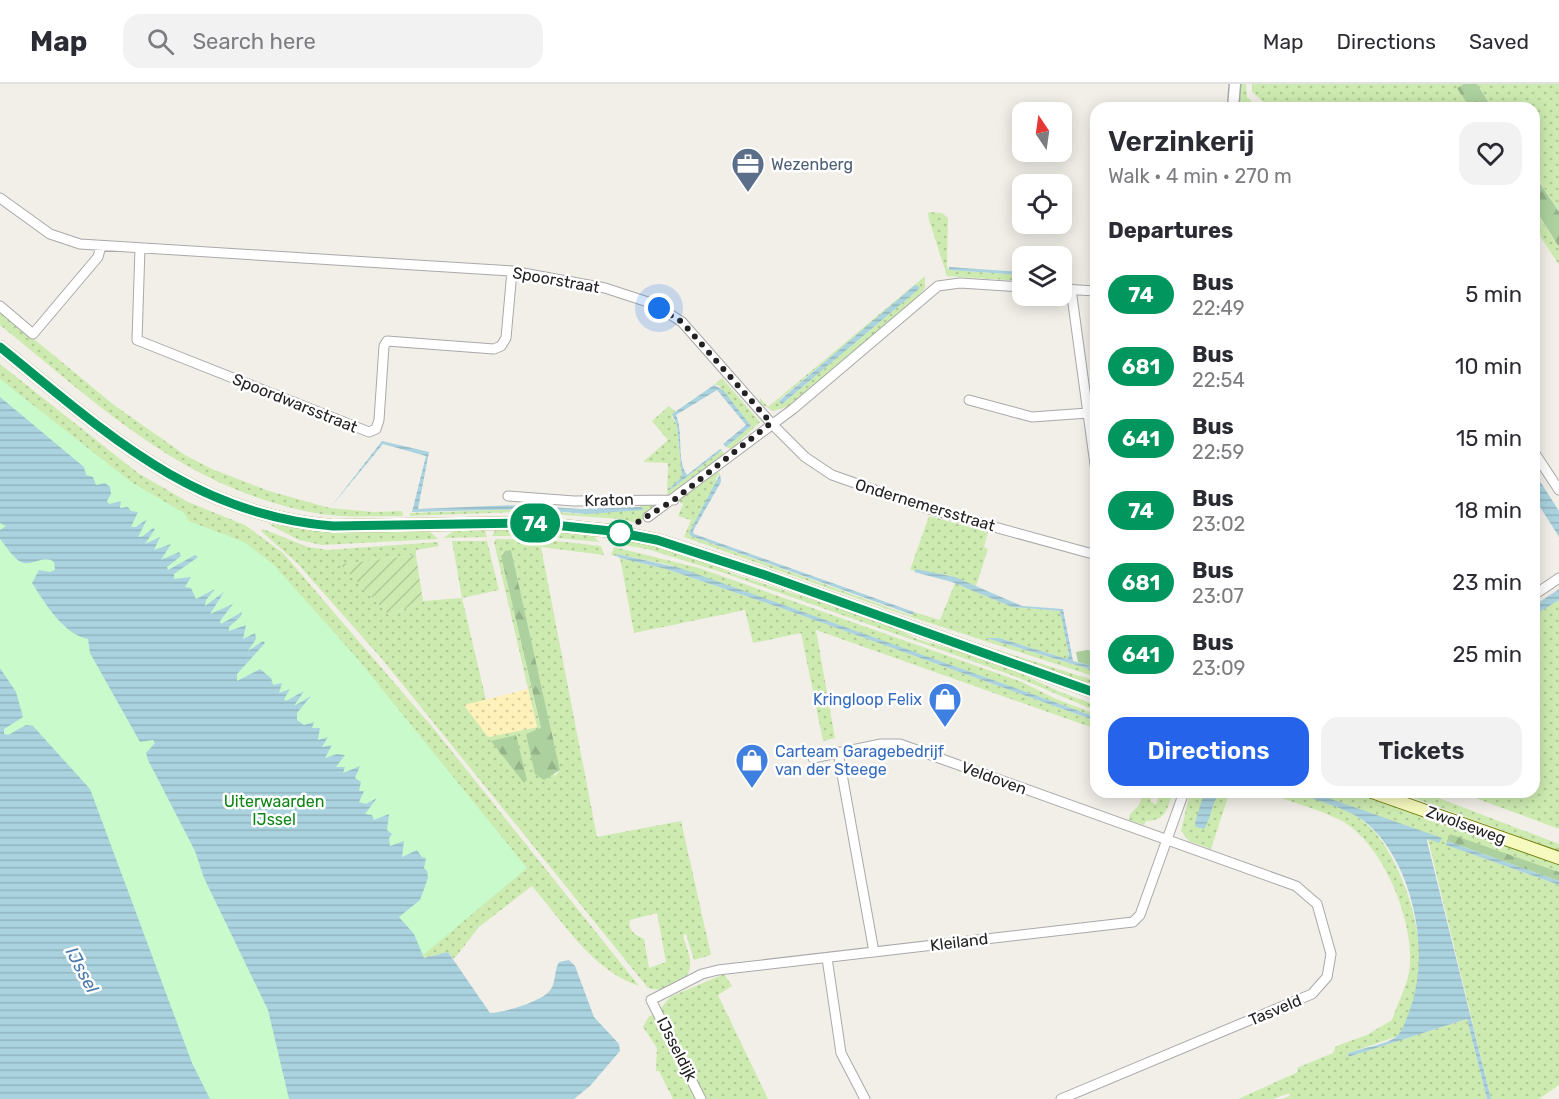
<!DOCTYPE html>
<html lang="en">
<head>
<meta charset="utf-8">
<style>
	:root { --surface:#fff; --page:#f2f2f3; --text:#2b2b33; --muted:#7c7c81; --line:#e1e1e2; --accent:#2563eb }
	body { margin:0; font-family:Rubik,sans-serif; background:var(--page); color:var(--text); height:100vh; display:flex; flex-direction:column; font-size:22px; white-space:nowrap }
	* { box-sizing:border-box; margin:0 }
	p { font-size:20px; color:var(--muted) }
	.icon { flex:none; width:33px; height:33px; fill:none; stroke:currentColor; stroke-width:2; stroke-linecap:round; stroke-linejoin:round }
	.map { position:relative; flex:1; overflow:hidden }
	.panel { position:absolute; left:1090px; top:18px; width:450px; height:696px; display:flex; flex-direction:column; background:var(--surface); border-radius:18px; box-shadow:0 3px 15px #0003 }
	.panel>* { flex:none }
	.badge { padding:0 12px; border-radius:20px; font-size:21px; line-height:39px }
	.needle { width:39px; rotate:347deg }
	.controls { position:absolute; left:1012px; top:18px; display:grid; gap:12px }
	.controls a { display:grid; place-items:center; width:60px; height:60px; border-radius:12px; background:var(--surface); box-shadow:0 3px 15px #0003; font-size:30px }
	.you { position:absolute; width:30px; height:30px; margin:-15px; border:4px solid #fff; border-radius:50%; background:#1a73e8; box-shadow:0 0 0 9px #1a73e833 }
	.map>.badge { position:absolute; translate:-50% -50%; box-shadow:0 0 0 3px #fff }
	h2 { padding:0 18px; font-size:22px; line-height:54px }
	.round { display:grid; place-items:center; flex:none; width:63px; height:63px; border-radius:18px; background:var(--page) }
	.headline { display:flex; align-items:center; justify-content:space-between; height:102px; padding:0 18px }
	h1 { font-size:28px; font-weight:600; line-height:45px }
	.button { display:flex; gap:12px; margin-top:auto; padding:12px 18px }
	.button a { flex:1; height:69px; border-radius:18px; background:var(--accent); color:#fff; font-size:24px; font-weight:600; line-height:69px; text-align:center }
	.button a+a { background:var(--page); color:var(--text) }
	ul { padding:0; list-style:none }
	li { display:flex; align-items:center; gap:18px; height:72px; padding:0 18px }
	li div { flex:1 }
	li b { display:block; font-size:22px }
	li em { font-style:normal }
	li .badge { min-width:66px; font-weight:700; text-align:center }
	header { display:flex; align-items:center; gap:36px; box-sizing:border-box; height:84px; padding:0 30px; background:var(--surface); border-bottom:2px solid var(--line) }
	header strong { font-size:28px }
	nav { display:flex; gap:33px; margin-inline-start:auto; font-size:21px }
	.search { width:420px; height:54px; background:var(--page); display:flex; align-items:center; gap:15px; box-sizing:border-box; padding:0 21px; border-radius:18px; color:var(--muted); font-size:22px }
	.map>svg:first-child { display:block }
</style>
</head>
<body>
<header>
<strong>Map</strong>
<div class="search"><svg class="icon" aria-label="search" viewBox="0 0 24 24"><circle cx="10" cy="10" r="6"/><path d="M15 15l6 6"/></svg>Search here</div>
<nav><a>Map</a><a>Directions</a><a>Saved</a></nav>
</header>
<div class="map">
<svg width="1559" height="1015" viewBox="0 0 1559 1015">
	<defs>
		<pattern id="grass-dots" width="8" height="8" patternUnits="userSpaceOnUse" patternTransform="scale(1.5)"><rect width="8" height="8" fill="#cdebb0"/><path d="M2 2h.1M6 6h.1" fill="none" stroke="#b0c997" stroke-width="1.8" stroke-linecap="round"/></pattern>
		<pattern id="forest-firs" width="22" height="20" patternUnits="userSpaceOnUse" patternTransform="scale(1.5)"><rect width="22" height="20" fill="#add19e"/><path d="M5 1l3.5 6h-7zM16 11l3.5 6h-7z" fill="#95b388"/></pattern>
		<pattern id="sand-dots" width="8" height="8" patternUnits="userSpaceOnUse" patternTransform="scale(1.5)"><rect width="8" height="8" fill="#fff1ba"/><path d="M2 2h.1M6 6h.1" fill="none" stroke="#dacea0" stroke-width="1.8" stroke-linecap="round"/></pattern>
		<pattern id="garden-furrows" width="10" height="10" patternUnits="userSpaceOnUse" patternTransform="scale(1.5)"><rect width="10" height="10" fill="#cdebb0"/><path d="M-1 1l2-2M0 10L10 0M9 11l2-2" fill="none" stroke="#b0c997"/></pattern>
		<pattern id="water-rules" width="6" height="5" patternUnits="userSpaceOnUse" patternTransform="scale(1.5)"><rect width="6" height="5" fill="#aad3df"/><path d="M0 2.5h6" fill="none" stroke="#92b5bf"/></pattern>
	</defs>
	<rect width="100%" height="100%" fill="#f2efe9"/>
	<!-- grass -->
	<path fill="url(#grass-dots)" fill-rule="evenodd" d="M1240,0H1246L1247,13L1259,24H1238Z
		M1252,0H1464L1458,5L1470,24H1456L1454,21L1448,24H1270L1252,8Z
		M1477,0H1559V128L1535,90L1534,24H1492Z
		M1534,125L1559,163V181L1535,144Z
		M931,128L942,129L948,134L947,182L949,186L1023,191V197L947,192L929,136L928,129Z
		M925,192V204L919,212L787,323L773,327L760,319V314L768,323ZM917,201L919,205L782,320L780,319L779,316Z
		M0,227L114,321L185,371L212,385L269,407L330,424L373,428L402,427L403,432C375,432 348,434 321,430C188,408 100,322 0,241Z
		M0,280L138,389L188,418L245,441L283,469L434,645L639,902C593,887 563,838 532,802L479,843L454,875L448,868L424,874L0,313Z
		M722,294L760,338L731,365L726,363L751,342L718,301H714Z
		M669,322L675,327L672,333L677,341L682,393L670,404V406L722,366L724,371L675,409L667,411L668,379L643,378L668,356L652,337Z
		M718,387L720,390L716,393V400L689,449L691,452L912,532L914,528L940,536L955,499L1012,523L1060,527L1069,571L1067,575L999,554H986L1096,587V593L890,526L684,453L691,436L678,432L683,420L678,417Z
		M644,419L663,420L637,439L622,435L519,428L410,432V429L528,425L579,430L643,423H640Z
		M929,432L988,448L984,463L988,465L976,502L948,491L910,486Z
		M268,440L336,448L428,446L438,455L322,461L299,456Z
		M478,444L485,447L487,453L443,454L457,445Z
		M532,444L592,450L599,458L537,452H492L496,445Z
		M263,445L308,463L328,466L438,458L439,462L416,466V471L341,480L389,531L423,517L462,514L452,457H487L499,506L462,514L486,616L465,621L488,653L537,643L494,458L496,455L547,456L601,462L604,471L541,463L597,753L681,737L711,871L694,876L686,850L683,851C685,860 690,870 690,879C692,899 663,909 648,904L382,575L297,479L261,447ZM511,467L560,686L555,692L526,650L541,645L501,472L502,469ZM657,829L666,878L649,884L644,855C635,851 627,846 630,836Z
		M632,456L701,475L731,489L887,540L917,555L996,578L1058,607L1096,621V627L1014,592L724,489L647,465L618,460Z
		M614,463L699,484L1022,598L1056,615L1096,630V633L670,481L617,470L616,472L611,471Z
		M620,474L666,485L781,524L1096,637V645L816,546L835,654L823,657L801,549L753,559L745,526L634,549Z
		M1559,516V745L1459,708H1534L1535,531Z
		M934,546L1096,597V602Z
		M1144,708H1153L1150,717L1156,721L1160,708H1173C1167,725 1166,737 1146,737L1144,741L1129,736C1129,727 1134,728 1138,722C1141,718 1142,712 1144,708Z
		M1190,708H1205L1214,717L1221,708H1239L1228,713L1211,765L1189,757L1181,747Z
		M1263,708C1273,708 1285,706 1295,708C1311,712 1345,724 1359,734C1377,746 1388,765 1397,784C1422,838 1431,899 1398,952L1349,969L1348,973L1467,935L1487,1015H1282L1290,1012L1289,1009L1273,1015H1238L1298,988L1297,984L1333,969L1336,962L1367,951L1392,936C1397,921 1406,904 1409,888C1417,841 1383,758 1340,736C1316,724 1288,717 1263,708Z
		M1311,708H1353L1559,779V788L1450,751L1447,761L1559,801V1001L1539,1015H1491L1428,755Z
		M1397,708H1423L1559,760V767Z
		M724,890L732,902L718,911L768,1015H704L660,925L670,913Z
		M653,931L658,932L698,1015H673L659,987H656L657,964L643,943L649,932Z"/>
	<!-- forest -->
	<path fill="url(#forest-firs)" d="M1464,0H1477L1492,24H1470L1457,4Z
		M1534,90L1559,128V163L1535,125Z
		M511,466L560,686L544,696L535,690L526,650L541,644L501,472L505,467Z
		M1087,566L1096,567V583L1078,578L1076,568Z
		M516,651L527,696L524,699L491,657Z
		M1450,750L1559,788V797L1447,757Z"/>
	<!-- sand -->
	<path fill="url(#sand-dots)" d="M528,605L537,643L488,653L464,621Z"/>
	<!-- park -->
	<path fill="#c8facc" d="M0,295L131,398L184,429L189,437L244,458L273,480L356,573L527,784L421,873L409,1015H202L0,643Z"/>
	<!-- garden -->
	<path fill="url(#garden-furrows)" d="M416,471L423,517L389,531L340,480Z"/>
	<!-- water -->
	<path fill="url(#water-rules)" d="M949,183L1023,188V191L949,186Z
		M915,201L919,202V205L782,320L780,319L779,317Z
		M714,301L723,306L751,342L726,363L723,360L746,341L717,306L676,331C684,350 676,375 687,391L720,365L722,366L670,406V404L682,393L677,341L672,330Z
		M0,313L84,383L86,391L93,393L96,401L105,399L110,403L111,410L107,417L109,420L121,417L120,424L128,423L131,427L138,428L131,443H136L147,435L138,453L143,452L153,444L155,445L145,460L160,453L154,466L171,460L161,476L179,468L181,472L167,483L168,486L195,471L198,473L174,490V495L191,493L185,503L191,504L196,515L215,505L206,516L205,522L224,508L210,530L233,520L220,537L221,540L242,528L241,532L229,543V547L246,541L243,555L255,549L256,555L248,567L263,557L265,559L237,590V597L260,585L271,594L273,601L282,599L279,609L290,605L284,615L286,617L304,607L294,622L311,612L297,629V636L304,641L314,638L312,644H320L318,656L328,653L322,663L332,661L325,674L337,670L345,671L336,683H345L343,689L360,682L355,694L361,698L359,707H364L359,718L366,720L377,714L365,730L372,731L374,736L389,730L387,746L392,750L389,754L390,762L404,757L402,773L417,766L422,773L426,774L424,784L427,787L428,794L420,816L399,833L414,850L424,874L448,868L490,929C503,929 544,917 551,905C556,897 554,887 559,878L569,876L575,882L594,933L619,960L620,967L590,1002L574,1015H289L268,926L204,794L195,767L148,676L146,669L155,659L153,656L140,658L90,569L88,555C63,550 45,519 32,499L39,486L50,488L55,486L54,478C44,470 32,483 21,478C13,474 6,462 0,455V446L6,442L0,439Z
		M382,357L429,368L418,425L518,421L581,425L641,423L644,426L586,430L528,425L412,428L426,372L383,360L330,424Z
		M1534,388L1559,427V453L1535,415Z
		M720,390L721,398L693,447L694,450L914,528L913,531L691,452L689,449Z
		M617,470L680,484L1096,633V637L781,524L666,485L620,474L615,471Z
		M916,485L955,493L1022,522L1063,525L1073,577L1096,583V587L986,554H999L1067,575L1069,571L1060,527L1012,523L952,498L914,488Z
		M1559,505V516L1535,531V521Z
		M0,584L16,608L23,633L4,645V650L8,651L26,641L33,642L90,705L192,979L210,1015H0Z
		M1221,708C1211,718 1212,733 1204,745L1196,743L1195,739L1204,709Z
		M1294,708H1311L1442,754L1439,759L1428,755L1427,757L1491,1015H1487L1467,935L1348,973L1349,969C1362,964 1385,961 1396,953C1402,948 1406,936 1409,928C1431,871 1415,784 1369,741C1350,724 1317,717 1294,708Z
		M1447,757L1559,797V801L1446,761Z"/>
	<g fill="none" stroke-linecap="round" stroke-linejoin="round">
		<defs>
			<path id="minor" d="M0,114L50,150L80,160L512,187L605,204L654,220L682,238L771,339L805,373L832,391L929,425L1089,469L1096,467
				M140,164L137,256L369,348L376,345L379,336L384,262L387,257L494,265L501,262L506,254L512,187
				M1062,205L1096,207
				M1071,205L1096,388
				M0,222L33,250L98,173L101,162
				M969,316L1032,333L1088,329
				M1534,368L1559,406
				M508,412L574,417L674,416
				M648,433L793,325L938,202L960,199L1023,203
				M1534,511L1559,494
				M838,668L874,868
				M813,674L881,660H900L1296,802L1317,820L1331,870L1327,893L1312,910L1061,1015
				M827,874L841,969L865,1015
				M701,1015L651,916L702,890L718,886L1133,838L1140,831L1184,708"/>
			<path id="tertiary" d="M1233,24L1235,0"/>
			<path id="secondary" d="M0,263C104,347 192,431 333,442L535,439L611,447L657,456L765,491L1096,609
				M1372,708L1559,774"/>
		</defs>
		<!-- minor casing -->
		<use href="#minor" stroke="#a9a9a9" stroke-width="11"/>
		<!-- tertiary casing -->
		<use href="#tertiary" stroke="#a9a9a9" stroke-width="13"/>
		<!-- secondary casing -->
		<use href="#secondary" stroke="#707d05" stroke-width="14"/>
		<!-- minor -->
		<use href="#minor" stroke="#fff" stroke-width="9"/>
		<!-- tertiary -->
		<use href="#tertiary" stroke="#fff" stroke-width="10"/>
		<!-- secondary -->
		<use href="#secondary" stroke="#f7fabf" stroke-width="12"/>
	</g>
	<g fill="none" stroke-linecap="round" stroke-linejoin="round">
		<defs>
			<path id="line" d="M0,263C104,347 192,431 333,442L535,439L611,447L657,456L765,491L1096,609"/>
		</defs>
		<!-- line casing -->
		<use href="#line" stroke="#fff" stroke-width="14"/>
		<!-- line -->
		<use href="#line" stroke="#00965e" stroke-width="9"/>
		<!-- walk -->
		<path stroke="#222" stroke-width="6" stroke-dasharray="0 10.8" d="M620,449L674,416L771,339L682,238L659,224"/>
	</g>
	<!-- icons -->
	<defs>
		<symbol id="office-pin" viewBox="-11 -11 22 30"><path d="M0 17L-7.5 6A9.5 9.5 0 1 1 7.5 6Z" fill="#5c6f8a" stroke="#fff"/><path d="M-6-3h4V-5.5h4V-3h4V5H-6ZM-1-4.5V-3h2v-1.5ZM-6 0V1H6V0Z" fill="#fff"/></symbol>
		<symbol id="shop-pin" viewBox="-11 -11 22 30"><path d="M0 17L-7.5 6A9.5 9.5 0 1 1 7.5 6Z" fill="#3f7fe0" stroke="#fff"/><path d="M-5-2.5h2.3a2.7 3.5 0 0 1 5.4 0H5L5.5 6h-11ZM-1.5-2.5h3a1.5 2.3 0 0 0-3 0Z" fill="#fff"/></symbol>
	</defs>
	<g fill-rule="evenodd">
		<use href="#office-pin" x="729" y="61" width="38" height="52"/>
		<use href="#shop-pin" x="926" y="596" width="38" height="52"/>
		<use href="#shop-pin" x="733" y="657" width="38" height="52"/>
	</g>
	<!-- markers -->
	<circle fill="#fff" stroke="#00965e" stroke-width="3" cx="620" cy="449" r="12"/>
	<g text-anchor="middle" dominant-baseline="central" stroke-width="5" stroke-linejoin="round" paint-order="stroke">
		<!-- service labels -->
		<g font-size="16" fill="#4e5e75" stroke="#fff" text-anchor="start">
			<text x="771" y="80">Wezenberg</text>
		</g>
		<!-- street labels -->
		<g font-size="16" fill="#222" stroke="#fff">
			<text transform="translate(556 196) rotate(10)">Spoorstraat</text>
			<text transform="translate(295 319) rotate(22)">Spoordwarsstraat</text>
			<text transform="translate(609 416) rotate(-2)">Kraton</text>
			<text transform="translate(925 421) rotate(17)">Ondernemersstraat</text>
			<text transform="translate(994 694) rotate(20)">Veldoven</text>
			<text transform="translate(1466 741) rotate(20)">Zwolseweg</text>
			<text transform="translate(959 858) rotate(-7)">Kleiland</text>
			<text transform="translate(1275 926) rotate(-23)">Tasveld</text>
			<text transform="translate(677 965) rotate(63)">IJsseldijk</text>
		</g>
		<!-- shop labels -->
		<g font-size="16" fill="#366cbe" stroke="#fff" text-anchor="end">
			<text x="922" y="615">Kringloop Felix</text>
			<text x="775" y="667" text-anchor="start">Carteam Garagebedrijf<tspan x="775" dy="18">van der Steege</tspan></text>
		</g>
		<!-- park labels -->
		<g font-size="16" fill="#0c8416" stroke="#fff">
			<text x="274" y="717">Uiterwaarden<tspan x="274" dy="18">IJssel</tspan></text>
		</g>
		<!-- water labels -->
		<g font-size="18" font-style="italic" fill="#4a7aab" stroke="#fff">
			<text transform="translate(82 886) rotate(62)">IJssel</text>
		</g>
	</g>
</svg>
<div class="controls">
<a><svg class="needle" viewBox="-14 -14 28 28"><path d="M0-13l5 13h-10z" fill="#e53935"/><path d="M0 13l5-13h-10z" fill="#7c7c81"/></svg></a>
<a><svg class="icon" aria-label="locate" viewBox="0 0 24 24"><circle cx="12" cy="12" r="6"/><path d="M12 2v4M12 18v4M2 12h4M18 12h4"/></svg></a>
<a><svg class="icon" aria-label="layers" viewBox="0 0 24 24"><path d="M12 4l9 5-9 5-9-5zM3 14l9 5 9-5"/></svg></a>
</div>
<div class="you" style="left:659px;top:224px"></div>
<b class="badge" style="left:535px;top:439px;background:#00965e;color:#fff">74</b>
<section class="panel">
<div class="headline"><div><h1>Verzinkerij</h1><p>Walk · 4 min · 270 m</p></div><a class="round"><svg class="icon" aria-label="heart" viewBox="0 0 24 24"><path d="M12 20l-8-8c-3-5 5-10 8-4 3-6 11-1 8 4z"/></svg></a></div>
<h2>Departures</h2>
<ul>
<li><span class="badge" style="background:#00965e;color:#fff">74</span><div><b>Bus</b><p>22:49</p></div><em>5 min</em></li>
<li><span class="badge" style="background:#00965e;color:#fff">681</span><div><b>Bus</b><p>22:54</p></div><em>10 min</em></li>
<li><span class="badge" style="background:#00965e;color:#fff">641</span><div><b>Bus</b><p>22:59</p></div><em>15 min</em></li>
<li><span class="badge" style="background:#00965e;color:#fff">74</span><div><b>Bus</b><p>23:02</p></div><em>18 min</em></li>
<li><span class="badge" style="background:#00965e;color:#fff">681</span><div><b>Bus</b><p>23:07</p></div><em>23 min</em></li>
<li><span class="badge" style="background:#00965e;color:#fff">641</span><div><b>Bus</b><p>23:09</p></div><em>25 min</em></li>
</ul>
<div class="button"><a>Directions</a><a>Tickets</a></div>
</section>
</div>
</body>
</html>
